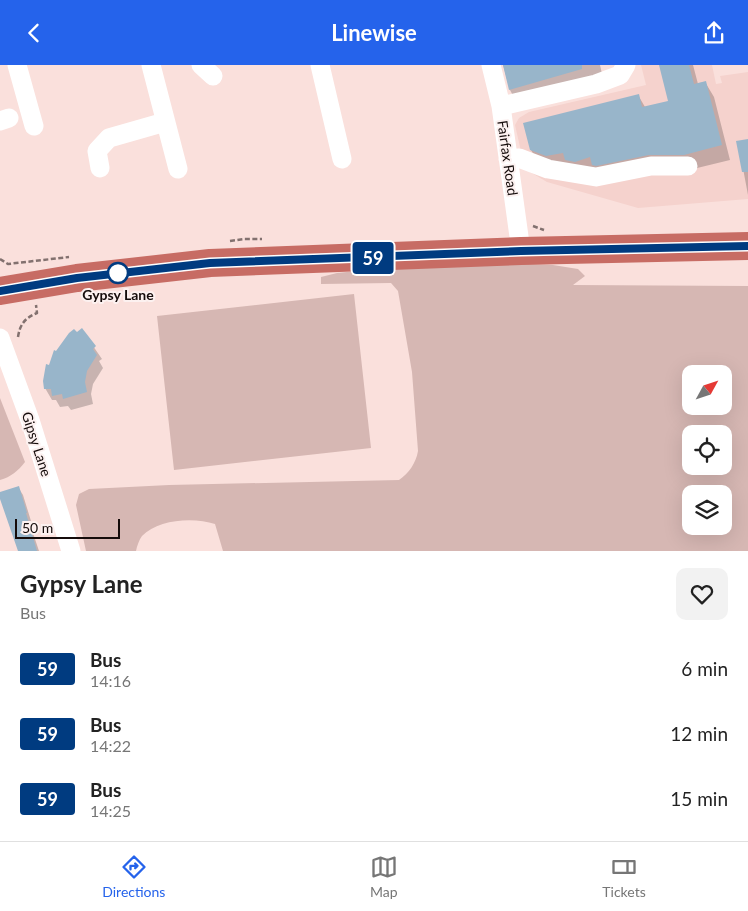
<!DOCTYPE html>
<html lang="en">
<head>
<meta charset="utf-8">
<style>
	:root { --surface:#fff; --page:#f2f2f2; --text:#222; --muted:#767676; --line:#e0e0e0; --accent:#2563eb }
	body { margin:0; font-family:Lato,sans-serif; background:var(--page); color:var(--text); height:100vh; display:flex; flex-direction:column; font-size:19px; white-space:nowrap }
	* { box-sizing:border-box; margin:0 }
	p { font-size:16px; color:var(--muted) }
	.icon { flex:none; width:28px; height:28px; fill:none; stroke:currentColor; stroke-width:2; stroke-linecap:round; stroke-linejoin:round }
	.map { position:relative; height:486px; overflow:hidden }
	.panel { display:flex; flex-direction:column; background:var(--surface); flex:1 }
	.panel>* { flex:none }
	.badge { padding:0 10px; border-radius:4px; font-size:18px; line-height:32px }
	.needle { width:32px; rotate:50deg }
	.controls { position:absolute; left:682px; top:300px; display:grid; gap:10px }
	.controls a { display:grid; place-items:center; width:50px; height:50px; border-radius:10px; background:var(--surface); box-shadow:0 5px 20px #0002; font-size:25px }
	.scale { position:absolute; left:15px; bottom:12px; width:105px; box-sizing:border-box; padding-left:5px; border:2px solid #150c0b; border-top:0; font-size:14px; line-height:18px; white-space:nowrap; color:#150c0b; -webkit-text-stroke:4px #fcf1f0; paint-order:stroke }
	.map>.badge { position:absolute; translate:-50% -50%; box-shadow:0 0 0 2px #fff }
	.round { display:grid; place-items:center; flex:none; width:52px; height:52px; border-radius:10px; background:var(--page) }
	.summary { display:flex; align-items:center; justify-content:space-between; height:85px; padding:0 20px }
	h1 { font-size:24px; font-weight:700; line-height:38px }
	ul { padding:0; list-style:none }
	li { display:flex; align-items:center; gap:15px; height:65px; padding:0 20px }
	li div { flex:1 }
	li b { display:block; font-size:19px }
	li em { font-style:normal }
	li .badge { min-width:55px; font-weight:700; text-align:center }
	header { display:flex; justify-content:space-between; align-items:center; height:65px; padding:0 20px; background:var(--accent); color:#fff; font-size:22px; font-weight:700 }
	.dock { display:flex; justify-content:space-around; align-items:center; height:70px; border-top:1px solid var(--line); background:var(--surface); font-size:14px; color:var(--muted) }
	.dock a { display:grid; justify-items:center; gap:2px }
	.dock .on { color:var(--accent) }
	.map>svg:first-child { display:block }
</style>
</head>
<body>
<header><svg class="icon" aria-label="back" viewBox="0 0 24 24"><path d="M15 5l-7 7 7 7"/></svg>Linewise<svg class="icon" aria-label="share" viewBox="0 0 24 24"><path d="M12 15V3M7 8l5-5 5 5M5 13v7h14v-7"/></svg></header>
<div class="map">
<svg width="748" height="486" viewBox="0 0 748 486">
	<rect width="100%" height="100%" fill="#fae0dc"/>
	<!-- built -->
	<path fill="#f5d2cd" d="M641,0H712L716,19L722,18L720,11L748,7V134L638,143L547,117L525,104L515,60L519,53L529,47L646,20Z"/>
	<!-- green -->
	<path fill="#d6b7b3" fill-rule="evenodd" d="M504,198L553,200L578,204L585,211L573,220L748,221V486H223L215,459C194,452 158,454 142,471C139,475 137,481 136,486H86L76,440L79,429L89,424L169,420L399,415C409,408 416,398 418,386L412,307L398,226L391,218L321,219V212L337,208L386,203ZM691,309H724V341H691ZM691,369H724V401H691ZM691,429H724V461H691Z
		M354,229L371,383L174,405L157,251Z
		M0,333L25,397C18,406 11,412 0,415Z"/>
	<!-- shadow -->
	<path fill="#0003" d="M503,0H600L603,13L517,38L510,25Z
		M661,0H693L698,19L705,17L714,32L730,95L693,104L596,107L540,100L531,85L638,30L645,42L669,37Z
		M748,75V130L738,77Z
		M82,265L102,294L99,296L103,303L93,319L91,329L93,339L71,345L68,341L60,342L56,335H52L45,323L50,301Z
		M18,422L23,430L31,456H29L39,486H19Z"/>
	<!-- building -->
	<path fill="#98b5ca" d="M503,0H582V4L509,25Z
		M659,0H689L694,19L706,16L722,80L684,90H649L596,101L592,100L590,92L575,97L565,95L563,88L546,91L530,85L523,58L639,29L642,42L668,36Z
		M748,74V107H742L736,76Z
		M82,263L96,281L93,284L97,290L87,306L85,317L87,327L63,334L62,329L52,331L51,324H44L43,316L46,299L49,300L54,285L56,286L69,268L74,264L77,267Z
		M19,421L27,448H26L37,486H18L0,434V427Z"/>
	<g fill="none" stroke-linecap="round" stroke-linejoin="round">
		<!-- path -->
		<path stroke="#82716f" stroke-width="2.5" stroke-dasharray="5 2.5" stroke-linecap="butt" d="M533,161L544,165
			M230,176L244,174H262
			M0,194L8,199L69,192
			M18,272C20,259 25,253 37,248L36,240"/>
		<!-- minor -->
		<path stroke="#fff" stroke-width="19" d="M17,0L34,61
			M151,0L178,104
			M201,0L213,11
			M320,0L342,94
			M491,0L501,41L521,186
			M501,41L596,19L620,10L626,0
			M0,56L9,53
			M508,94L519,93L548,104L596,112L651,101H688
			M100,103L97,86L109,73L165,57
			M0,273L30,355L71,486"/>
		<!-- highway -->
		<path stroke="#c76c64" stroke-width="28" d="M0,226L77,213L210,198L521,186L748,181"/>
	</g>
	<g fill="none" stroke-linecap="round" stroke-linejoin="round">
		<defs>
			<path id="line" d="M0,226L77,213L210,198L521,186L748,181"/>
		</defs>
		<!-- line casing -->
		<use href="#line" stroke="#fff" stroke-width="11"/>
		<!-- line -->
		<use href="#line" stroke="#003b80" stroke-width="8"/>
	</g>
	<!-- markers -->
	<circle fill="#fff" stroke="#003b80" stroke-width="2.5" cx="118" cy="208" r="10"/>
	<g text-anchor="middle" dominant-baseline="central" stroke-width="4" stroke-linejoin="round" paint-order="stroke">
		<!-- street labels -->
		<g font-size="14" fill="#150c0b" stroke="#fcf1f0">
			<text transform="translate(508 93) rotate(82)">Fairfax Road</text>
			<text transform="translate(37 379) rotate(72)">Gipsy Lane</text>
		</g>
		<!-- stop labels -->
		<g font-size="14" font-weight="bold" fill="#150c0b" stroke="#fcf1f0">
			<text x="118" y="229">Gypsy Lane</text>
		</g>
	</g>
</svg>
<div class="controls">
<a><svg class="needle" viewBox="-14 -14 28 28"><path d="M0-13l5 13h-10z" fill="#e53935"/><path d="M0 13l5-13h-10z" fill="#767676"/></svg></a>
<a><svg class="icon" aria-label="locate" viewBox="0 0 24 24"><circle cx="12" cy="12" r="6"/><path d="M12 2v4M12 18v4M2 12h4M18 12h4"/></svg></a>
<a><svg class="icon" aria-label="layers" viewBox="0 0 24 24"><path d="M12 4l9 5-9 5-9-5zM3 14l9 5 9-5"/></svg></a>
</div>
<div class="scale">50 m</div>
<b class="badge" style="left:373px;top:193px;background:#003b80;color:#fff">59</b>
</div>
<section class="panel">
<div class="summary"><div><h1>Gypsy Lane</h1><p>Bus</p></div><a class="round"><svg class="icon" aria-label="heart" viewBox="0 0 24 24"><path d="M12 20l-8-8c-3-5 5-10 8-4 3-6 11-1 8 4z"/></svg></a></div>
<ul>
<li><span class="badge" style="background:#003b80;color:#fff">59</span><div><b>Bus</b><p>14:16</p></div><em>6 min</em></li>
<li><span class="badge" style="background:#003b80;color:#fff">59</span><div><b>Bus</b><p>14:22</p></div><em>12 min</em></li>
<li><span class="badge" style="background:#003b80;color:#fff">59</span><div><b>Bus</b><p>14:25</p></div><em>15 min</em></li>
</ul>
</section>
<nav class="dock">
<a class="on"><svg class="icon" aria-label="directions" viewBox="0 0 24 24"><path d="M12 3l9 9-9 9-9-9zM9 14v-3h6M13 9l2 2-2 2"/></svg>Directions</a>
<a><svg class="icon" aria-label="map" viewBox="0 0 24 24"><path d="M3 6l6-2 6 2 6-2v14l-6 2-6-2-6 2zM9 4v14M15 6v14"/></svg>Map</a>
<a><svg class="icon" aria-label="tickets" viewBox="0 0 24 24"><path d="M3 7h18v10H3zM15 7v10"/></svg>Tickets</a>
</nav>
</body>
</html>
